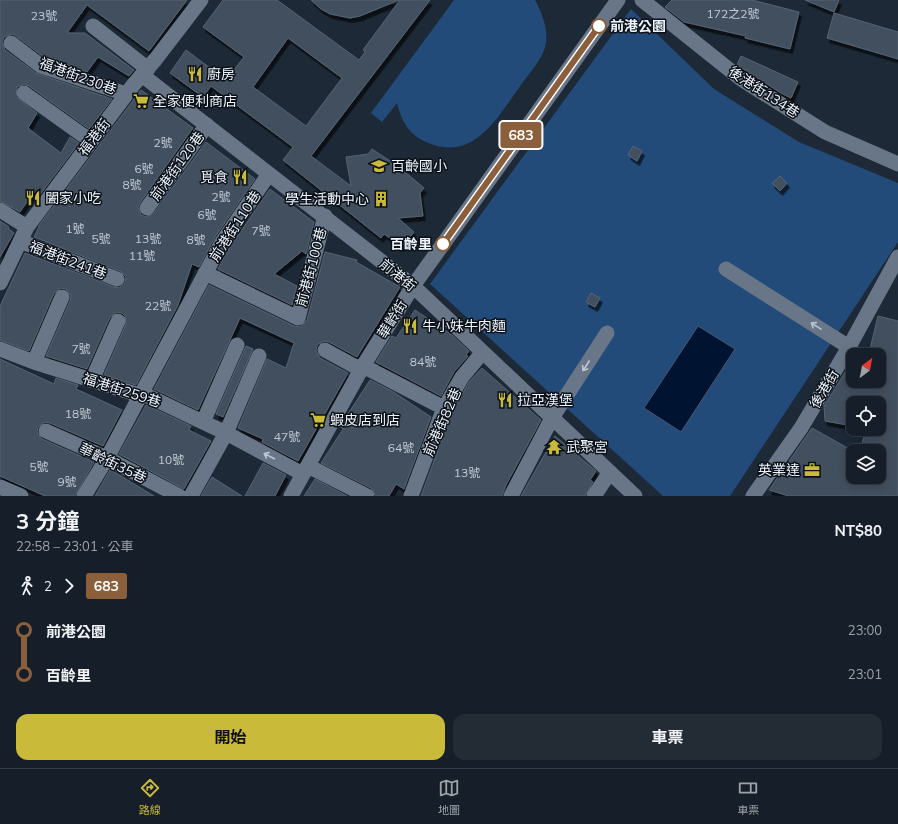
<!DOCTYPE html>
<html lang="zh-TW">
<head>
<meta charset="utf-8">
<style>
	:root { --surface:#161f29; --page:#232c35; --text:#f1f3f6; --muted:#9ea2a8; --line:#353d46; --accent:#c9ba3a }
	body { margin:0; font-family:Mulish,"Noto Sans TC",sans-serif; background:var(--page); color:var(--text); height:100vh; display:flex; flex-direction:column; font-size:15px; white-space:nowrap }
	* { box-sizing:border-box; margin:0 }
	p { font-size:13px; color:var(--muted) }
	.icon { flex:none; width:22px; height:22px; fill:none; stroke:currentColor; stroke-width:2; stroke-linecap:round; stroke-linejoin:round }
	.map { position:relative; height:496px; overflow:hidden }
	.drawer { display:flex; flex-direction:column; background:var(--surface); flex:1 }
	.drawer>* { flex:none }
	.badge { padding:0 8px; border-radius:3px; font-size:14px; line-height:26px }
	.needle { width:26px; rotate:32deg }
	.buttons { position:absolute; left:846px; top:348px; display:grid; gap:8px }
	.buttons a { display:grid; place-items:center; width:40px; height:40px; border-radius:8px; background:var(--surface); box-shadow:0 2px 10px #0003,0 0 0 1px var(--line); font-size:20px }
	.map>.badge { position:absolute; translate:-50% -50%; box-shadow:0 0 0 2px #fff }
	.legs { display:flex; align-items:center; gap:6px; height:44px; padding:0 16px; font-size:13px }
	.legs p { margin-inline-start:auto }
	.head { display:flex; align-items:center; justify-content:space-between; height:68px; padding:0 16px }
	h1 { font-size:22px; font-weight:700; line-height:30px }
	.cta { display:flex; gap:8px; margin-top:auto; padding:8px 16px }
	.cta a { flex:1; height:46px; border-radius:12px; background:var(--accent); color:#111; font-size:16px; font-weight:700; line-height:46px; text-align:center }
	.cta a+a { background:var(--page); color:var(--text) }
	ul { padding:0 16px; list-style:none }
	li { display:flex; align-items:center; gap:14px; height:44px; font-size:15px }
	li i { display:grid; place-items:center; width:6px; height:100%; margin:0 5px; background:currentColor }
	li i::after { content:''; width:10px; height:10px; margin:-5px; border:3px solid; border-radius:50%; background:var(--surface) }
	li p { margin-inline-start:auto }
	li:first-child i { background:linear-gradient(#0000 50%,currentColor 0) }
	li:last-child i { background:linear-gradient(currentColor 50%,#0000 0) }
	.tabs { display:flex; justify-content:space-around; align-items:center; height:56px; border-top:1px solid var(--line); background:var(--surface); font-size:11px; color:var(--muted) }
	.tabs a { display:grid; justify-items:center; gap:2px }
	.tabs .current { color:var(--accent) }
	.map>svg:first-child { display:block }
</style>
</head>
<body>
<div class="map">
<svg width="898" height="496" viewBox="0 0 898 496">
	<defs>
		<filter id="shadow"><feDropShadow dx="2.5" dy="4.5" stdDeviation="0" flood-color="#0009"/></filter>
	</defs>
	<rect width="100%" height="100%" fill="#1d2937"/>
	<!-- green -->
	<path fill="#224b79" d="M454,0H535C542,13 548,28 546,43C544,57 531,71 523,82C498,116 475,164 426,142C409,135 401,120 397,103L382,122L371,113Z
		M631,9L714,89L799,142L898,183V242L730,496H663L430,284Z"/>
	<!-- water -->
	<path fill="#001431" stroke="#47576e" d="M698,326L735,349L681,432L644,408Z"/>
	<!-- building -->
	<path fill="#424f5f" stroke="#556373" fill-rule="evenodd" filter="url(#shadow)" d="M0,0H187L149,51L87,5L67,33H85L134,70L129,76L98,57L87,72L45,58L16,36L12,34L4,37L2,42L5,50L36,73L112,99L89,129L29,86L24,84L17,87L16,97L37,113L28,128L61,153L70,137L79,143L39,196L34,192L20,212L0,201Z
		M223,0H277L359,60L365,52L363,50L400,0H430L311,156L351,186L346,157L368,154L372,149L398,166L424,188L420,193L423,216L398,218L414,232L402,247L384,234L381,238L283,160L293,147L211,86L203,97L170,73L186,50L226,80L244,57L203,27ZM288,38L342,78L306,126L253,87Z
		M311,0H399L360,16L350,18L330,14L321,9Z
		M672,0H752L799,12L790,49L745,38L746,36L684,22L665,7Z
		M805,0H839L834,12Z
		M834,13L898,32V59L827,38Z
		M741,56L798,82L791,98L781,93L737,65Z
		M141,90L193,128L140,203L138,207L141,215L146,217L154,213L206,142L255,179L215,237L199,267L192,264L178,305L136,385L104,375L126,324L125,316L122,313L117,312L110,317L87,369L46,356L70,301L71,296L66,289L61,288L54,293L29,351L0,340V306L25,253L114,287L119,288L125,283L126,277L120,271L34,237L40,224Z
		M633,146L642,151L637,161L628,155Z
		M780,176L787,183L780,191L772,183Z
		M270,189L314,222L306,254L302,251L274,274L297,286L292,305L218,269L230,247Z
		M0,221L9,227L8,228L14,233L0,257Z
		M325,252L357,260L356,262L400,287L357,357L329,342L324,341L317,345L316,351L320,358L348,373L298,461L262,442L263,439L238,428L267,359L286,368L294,343L240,318L198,410L154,389L209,285L294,326L300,327L307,320Z
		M591,293L600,298L595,307L586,302Z
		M415,310L452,335L469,351L466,355L468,356L454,372L441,396L376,362L392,336L396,338Z
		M878,316L898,321V496H789L769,490L812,428L853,451V477H879V451H860L866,429H879V403H853V426L825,421L824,406L847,369L853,371V381H879L883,352L870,349Z
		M246,346L253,349L223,417L216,414Z
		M0,359L54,384L56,378L78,385L76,389L122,410L103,446L50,423L45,422L38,427L37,432L42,439L94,462L75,496H45L0,476Z
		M482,368L541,420L506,485L502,496H421L452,412L469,382Z
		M370,380L392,391L431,417L404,489L396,484L389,496H376L371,488L321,463L343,429L340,426L344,420Z
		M146,405L191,426L189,430L211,441L184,489L119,454Z
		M555,436L596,471L590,480L593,482L585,496H521Z
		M263,463L286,475L275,496H245Z
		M110,470L116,473L154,496H95Z
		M212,477L242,496H201Z
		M315,479L347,496H304Z"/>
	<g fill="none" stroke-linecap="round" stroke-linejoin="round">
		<!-- minor -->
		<path stroke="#687687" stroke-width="15" d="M642,0L741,79L825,132L898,164
			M93,26L148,69
			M11,43L41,66L126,94
			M142,75L413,286L635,496
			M24,93L91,141
			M147,208L207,125
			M0,210L27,227
			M20,241L117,279
			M726,269L849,347
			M205,273L298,318L325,216
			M0,283L27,227L134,84L155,60L201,0
			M0,349L34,362L139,395L148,396L226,433L303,474
			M325,350L356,367L363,366L444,408
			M34,362L62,297
			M92,380L118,321
			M203,422L237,345
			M46,431L107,458L179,496
			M308,466L367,496
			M0,487L21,496
			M84,496L107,458L222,242L269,174
			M191,496L226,433L259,356
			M291,496L363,366L413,286L618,0
			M411,496L444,408L462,377L482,353
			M511,496L552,418L607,333
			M594,496L610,472
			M753,496L801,428L849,347L898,257"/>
	</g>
	<!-- one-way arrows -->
	<defs><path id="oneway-shaft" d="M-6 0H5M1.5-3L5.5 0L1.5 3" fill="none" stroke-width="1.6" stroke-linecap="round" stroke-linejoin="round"/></defs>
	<g stroke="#bec8d4">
		<use href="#oneway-shaft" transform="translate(816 326) rotate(-148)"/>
		<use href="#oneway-shaft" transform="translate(586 366) rotate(123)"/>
		<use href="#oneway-shaft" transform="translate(269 456) rotate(-152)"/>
	</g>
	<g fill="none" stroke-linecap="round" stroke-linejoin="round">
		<defs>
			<path id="line-1" d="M443,244L599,26"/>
		</defs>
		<!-- line-1 casing -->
		<use href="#line-1" stroke="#fff" stroke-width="9"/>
		<!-- line-1 -->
		<use href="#line-1" stroke="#8b5e3c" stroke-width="6"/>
	</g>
	<!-- icons -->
	<defs>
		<symbol id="restaurant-bare" viewBox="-9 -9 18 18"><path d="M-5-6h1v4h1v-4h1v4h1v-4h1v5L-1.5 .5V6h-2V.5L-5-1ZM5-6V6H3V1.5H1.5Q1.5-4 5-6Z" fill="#c9ba3a" stroke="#0c1118" stroke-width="2.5" paint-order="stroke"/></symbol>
		<symbol id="supermarket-bare" viewBox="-9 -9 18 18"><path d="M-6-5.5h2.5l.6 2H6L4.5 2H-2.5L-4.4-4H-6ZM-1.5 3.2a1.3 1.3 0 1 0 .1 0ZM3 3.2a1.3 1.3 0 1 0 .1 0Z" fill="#c9ba3a" stroke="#0c1118" stroke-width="2.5" paint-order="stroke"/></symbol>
		<symbol id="school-bare" viewBox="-9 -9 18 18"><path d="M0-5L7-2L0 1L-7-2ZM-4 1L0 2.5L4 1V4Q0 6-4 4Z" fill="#c9ba3a" stroke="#0c1118" stroke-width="2.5" paint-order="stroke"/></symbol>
		<symbol id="building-bare" viewBox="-9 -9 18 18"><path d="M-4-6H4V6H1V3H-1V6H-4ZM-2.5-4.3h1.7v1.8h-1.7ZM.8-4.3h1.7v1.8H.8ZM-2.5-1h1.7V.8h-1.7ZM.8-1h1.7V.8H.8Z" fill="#c9ba3a" stroke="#0c1118" stroke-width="2.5" paint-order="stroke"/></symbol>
		<symbol id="temple-bare" viewBox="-9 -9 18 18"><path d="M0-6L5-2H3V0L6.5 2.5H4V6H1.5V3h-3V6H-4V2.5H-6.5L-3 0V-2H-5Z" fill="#c9ba3a" stroke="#0c1118" stroke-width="2.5" paint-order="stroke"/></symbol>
		<symbol id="office-bare" viewBox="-9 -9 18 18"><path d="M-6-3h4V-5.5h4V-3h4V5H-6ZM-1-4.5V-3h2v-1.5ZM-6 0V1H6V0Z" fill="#c9ba3a" stroke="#0c1118" stroke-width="2.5" paint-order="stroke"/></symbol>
	</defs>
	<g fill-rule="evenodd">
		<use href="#restaurant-bare" x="184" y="63" width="22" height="22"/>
		<use href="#supermarket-bare" x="130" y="90" width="22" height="22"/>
		<use href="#school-bare" x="368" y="155" width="22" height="22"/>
		<use href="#restaurant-bare" x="229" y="166" width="22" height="22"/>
		<use href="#restaurant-bare" x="22" y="187" width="22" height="22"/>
		<use href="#building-bare" x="370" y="188" width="22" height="22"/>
		<use href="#restaurant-bare" x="399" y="315" width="22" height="22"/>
		<use href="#restaurant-bare" x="494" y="389" width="22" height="22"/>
		<use href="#supermarket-bare" x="307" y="409" width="22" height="22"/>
		<use href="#temple-bare" x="543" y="436" width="22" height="22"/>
		<use href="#office-bare" x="801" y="459" width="22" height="22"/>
	</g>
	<!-- markers -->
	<g fill="#fff" stroke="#8b5e3c" stroke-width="2">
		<circle cx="599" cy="26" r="7"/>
		<circle cx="443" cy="244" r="7"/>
	</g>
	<g text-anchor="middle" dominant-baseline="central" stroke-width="3" stroke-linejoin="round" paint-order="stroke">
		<!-- number labels -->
		<g font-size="12" fill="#c2cbd6">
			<text x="733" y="13">172之2號</text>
			<text x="44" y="15">23號</text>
			<text x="163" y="142">2號</text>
			<text x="144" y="168">6號</text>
			<text x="132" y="184">8號</text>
			<text x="221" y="196">2號</text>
			<text x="207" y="214">6號</text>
			<text x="75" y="228">1號</text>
			<text x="261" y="230">7號</text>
			<text x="101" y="238">5號</text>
			<text x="148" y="238">13號</text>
			<text x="196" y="239">8號</text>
			<text x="142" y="255">11號</text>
			<text x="158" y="305">22號</text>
			<text x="81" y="348">7號</text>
			<text x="423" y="361">84號</text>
			<text x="78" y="413">18號</text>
			<text x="287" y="436">47號</text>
			<text x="401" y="447">64號</text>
			<text x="171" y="459">10號</text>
			<text x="39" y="466">5號</text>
			<text x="467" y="472">13號</text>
			<text x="67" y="481">9號</text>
		</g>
		<!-- stop labels -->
		<g font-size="14" font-weight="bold" fill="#ecf4fe" stroke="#0c1118" text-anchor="start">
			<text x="610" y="26">前港公園</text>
			<text x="432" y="244" text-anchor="end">百齡里</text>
		</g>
		<!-- poi labels -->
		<g font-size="14" fill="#ecf4fe" stroke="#0c1118" text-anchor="start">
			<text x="207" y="74">廚房</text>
			<text x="153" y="101">全家便利商店</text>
			<text x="391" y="166">百齡國小</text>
			<text x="228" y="177" text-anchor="end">覓食</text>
			<text x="45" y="198">闔家小吃</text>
			<text x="369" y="199" text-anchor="end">學生活動中心</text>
			<text x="422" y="326">牛小妹牛肉麵</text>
			<text x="517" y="400">拉亞漢堡</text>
			<text x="330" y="420">蝦皮店到店</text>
			<text x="566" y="447">武聚宮</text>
			<text x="800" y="470" text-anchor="end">英業達</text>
		</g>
		<!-- street labels -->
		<g font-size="14" fill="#ecf4fe" stroke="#0c1118">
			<text transform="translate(78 76) rotate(20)">福港街230巷</text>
			<text transform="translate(764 92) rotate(33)">後港街134巷</text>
			<text transform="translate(94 137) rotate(-53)">福港街</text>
			<text transform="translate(177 166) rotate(-54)">前港街120巷</text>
			<text transform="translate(235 226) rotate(-57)">前港街110巷</text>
			<text transform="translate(68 260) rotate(21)">福港街241巷</text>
			<text transform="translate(311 267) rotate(-75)">前港街100巷</text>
			<text transform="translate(398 275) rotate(39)">前港街</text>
			<text transform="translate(392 319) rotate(-58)">華齡街</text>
			<text transform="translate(824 389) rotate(-59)">後港街</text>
			<text transform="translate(122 390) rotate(18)">福港街259巷</text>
			<text transform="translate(442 422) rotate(-66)">前港街82巷</text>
			<text transform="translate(113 463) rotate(26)">華齡街35巷</text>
		</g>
	</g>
</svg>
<div class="buttons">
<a><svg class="needle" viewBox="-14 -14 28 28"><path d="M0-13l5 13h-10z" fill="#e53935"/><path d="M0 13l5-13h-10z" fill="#9ea2a8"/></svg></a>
<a><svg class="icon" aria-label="locate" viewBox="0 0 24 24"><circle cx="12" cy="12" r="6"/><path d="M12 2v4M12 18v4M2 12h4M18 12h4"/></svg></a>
<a><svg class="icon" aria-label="layers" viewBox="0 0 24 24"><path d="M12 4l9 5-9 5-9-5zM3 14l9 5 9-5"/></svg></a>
</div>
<b class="badge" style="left:521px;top:135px;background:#8b5e3c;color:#fff">683</b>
</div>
<section class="drawer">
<div class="head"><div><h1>3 分鐘</h1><p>22:58 – 23:01 · 公車</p></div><b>NT$80</b></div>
<div class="legs"><svg class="icon" aria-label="walk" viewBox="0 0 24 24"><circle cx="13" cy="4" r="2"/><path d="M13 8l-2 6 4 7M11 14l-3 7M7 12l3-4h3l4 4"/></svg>2<svg class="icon" aria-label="forward" viewBox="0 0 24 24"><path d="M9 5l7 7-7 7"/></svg><b class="badge" style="background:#8b5e3c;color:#fff">683</b></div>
<ul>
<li><i style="color:#8b5e3c"></i><b>前港公園</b><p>23:00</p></li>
<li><i style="color:#8b5e3c"></i><b>百齡里</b><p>23:01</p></li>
</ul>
<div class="cta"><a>開始</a><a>車票</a></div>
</section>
<nav class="tabs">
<a class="current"><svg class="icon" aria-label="directions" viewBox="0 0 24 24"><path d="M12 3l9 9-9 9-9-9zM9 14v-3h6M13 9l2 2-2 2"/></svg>路線</a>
<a><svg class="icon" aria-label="map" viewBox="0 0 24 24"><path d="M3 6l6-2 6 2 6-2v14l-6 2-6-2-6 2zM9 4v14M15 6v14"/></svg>地圖</a>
<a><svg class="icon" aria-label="tickets" viewBox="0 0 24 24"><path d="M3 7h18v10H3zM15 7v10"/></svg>車票</a>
</nav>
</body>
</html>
